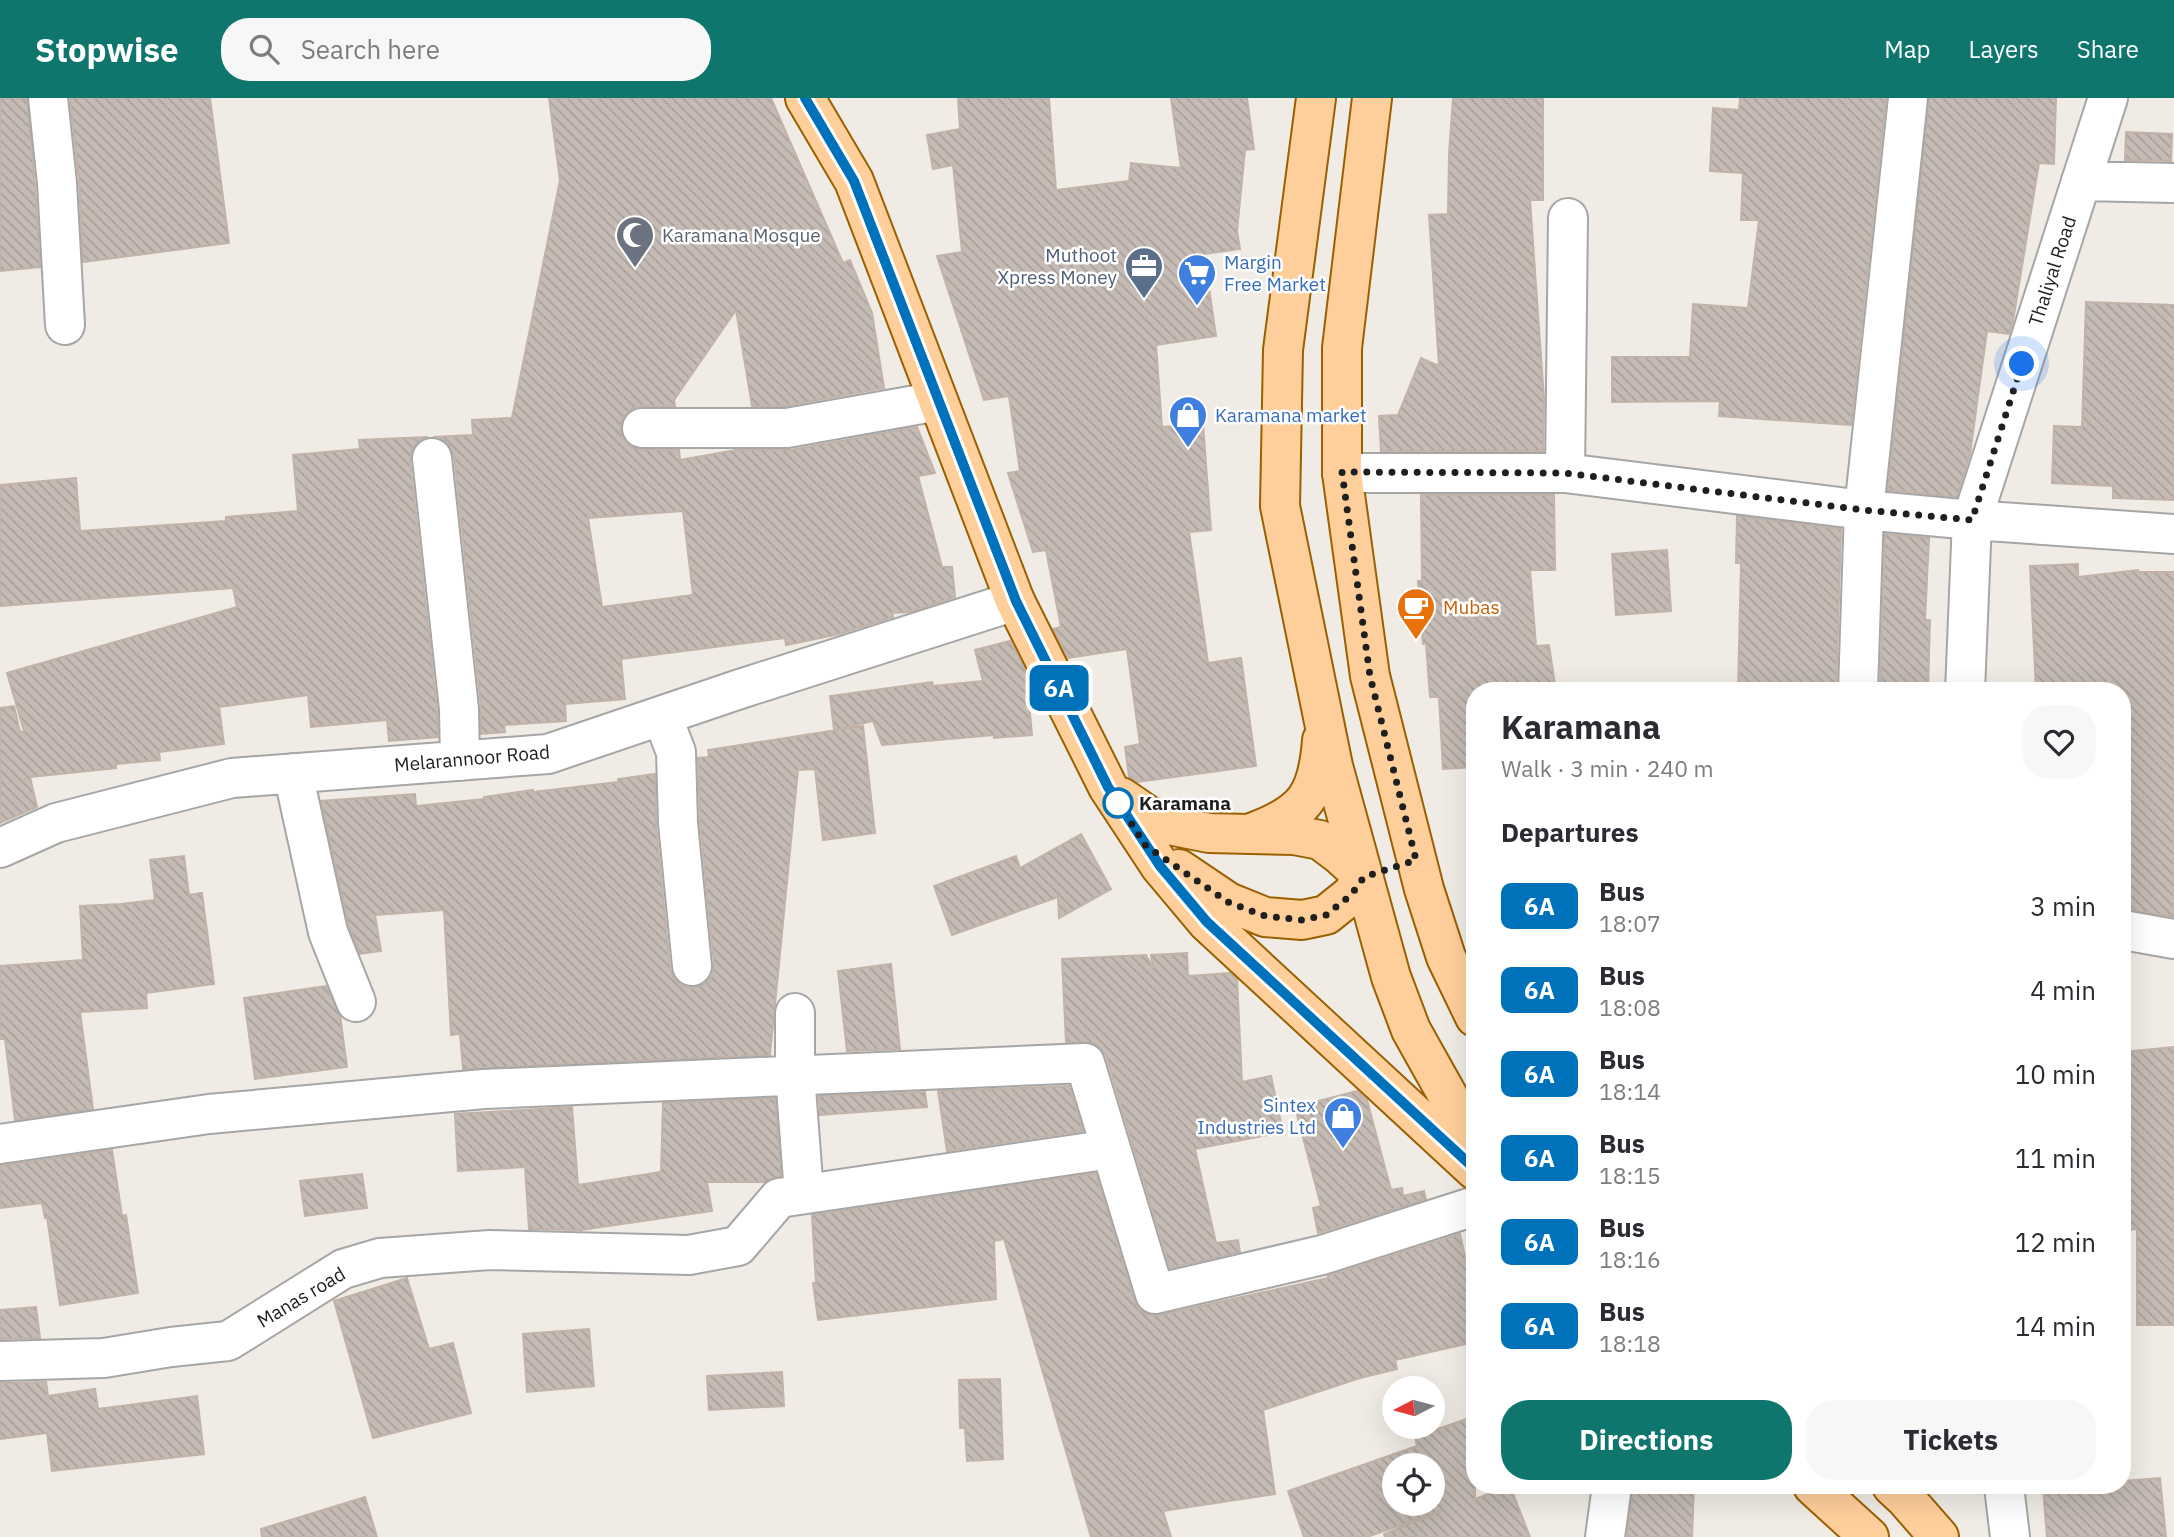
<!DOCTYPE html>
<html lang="en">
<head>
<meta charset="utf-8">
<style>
	:root { --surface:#fff; --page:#f7f7f7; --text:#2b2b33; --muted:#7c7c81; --accent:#0f766e }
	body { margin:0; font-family:"IBM Plex Sans",sans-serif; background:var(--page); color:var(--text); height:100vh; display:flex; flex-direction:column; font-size:26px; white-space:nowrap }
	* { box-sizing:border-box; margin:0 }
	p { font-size:23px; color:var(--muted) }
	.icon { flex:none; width:38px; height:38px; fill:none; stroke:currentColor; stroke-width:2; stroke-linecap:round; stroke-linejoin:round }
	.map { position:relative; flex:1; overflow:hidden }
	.panel { position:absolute; left:1466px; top:584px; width:665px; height:812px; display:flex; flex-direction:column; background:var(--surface); border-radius:28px; box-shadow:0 7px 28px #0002 }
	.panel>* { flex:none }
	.badge { padding:0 14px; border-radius:10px; font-size:24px; line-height:46px }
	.needle { width:46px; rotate:264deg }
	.buttons { position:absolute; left:1382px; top:1278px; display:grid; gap:14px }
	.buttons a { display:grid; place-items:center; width:63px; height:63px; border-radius:50%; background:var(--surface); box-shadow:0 7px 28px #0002; font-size:35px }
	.you { position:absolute; width:35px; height:35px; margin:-18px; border:5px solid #fff; border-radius:50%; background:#1a73e8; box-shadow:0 0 0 10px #1a73e833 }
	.map>.badge { position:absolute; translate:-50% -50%; box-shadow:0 0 0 4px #fff }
	h2 { padding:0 35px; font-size:26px; line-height:63px }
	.round { display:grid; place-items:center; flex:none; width:74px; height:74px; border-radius:28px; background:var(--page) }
	.summary { display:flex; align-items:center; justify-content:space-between; height:119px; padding:0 35px }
	h1 { font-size:33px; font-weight:700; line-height:52px }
	.action { display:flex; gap:14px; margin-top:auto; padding:14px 35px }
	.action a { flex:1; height:80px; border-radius:28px; background:var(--accent); color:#fff; font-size:28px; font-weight:700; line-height:80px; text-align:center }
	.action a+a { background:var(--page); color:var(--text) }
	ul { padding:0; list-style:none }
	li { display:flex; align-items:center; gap:21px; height:84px; padding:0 35px }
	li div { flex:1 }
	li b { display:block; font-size:26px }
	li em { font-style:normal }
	li .badge { min-width:77px; font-weight:700; text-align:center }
	header { display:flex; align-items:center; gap:42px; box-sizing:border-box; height:98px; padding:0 35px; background:var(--accent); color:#fff }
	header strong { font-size:33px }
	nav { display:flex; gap:38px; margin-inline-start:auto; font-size:24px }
	.search { width:490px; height:63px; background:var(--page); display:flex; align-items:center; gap:18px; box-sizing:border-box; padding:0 24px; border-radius:28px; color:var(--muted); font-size:26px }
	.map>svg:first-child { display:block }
</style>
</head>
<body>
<header>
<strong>Stopwise</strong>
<div class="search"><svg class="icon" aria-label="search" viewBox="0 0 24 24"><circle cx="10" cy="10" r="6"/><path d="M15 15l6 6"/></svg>Search here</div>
<nav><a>Map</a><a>Layers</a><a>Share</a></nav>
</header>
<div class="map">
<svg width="2174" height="1439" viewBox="0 0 2174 1439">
	<defs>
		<pattern id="building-back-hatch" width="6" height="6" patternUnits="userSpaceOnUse" patternTransform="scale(1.75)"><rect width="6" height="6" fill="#c5bbb4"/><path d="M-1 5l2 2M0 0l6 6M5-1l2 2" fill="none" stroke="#a9a09a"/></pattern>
	</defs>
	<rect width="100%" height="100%" fill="#f0ece5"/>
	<!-- building -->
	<path fill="url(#building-back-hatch)" stroke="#c2b2a7" stroke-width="2" fill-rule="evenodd" d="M0,0H27L35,87L40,169L0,173Z
		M70,0H210L229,145L83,164L79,83Z
		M549,0H771L843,165L850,162L872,215L884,290L785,308H752L736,212L674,302L675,308H642L631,311L623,320L620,329L623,340L631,349L641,352H679L680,362L736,352H791L917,329L935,375L918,378L942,469H952L955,499L910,514L892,515L893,519L839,536L786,547L785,540L621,561L625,601L565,606L566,623L504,627L505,634L481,636V609L454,358L449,347L441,340L433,339L473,337L472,322L512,320L560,82ZM683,413L693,497L602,509L588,420Z
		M958,0H1049L1056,92L1129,83L1131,65L1181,70L1171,0H1247L1254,51L1245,52L1237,133L1240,151L1204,156L1216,238L1156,247L1162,329L1203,326L1211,432L1189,434L1208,565L1241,560L1256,668L1137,684L1129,679L1125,649L1140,646L1127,551L1068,560L1053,531L1061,529L1046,452L1033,454L1008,375L1020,373L1009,298L984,302L937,158L962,154L953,67L933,71L927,37L960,31Z
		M1453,0H1543V102H1530L1544,301L1543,353H1381L1379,318L1398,317L1421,260L1439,268L1429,117L1448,116L1449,56Z
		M1740,0H1886L1851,327L1719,318L1720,303L1612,304V259H1690L1693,206L1748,210L1759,122H1741L1743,75L1710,73L1713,10L1739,12Z
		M1929,0H2056L2054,66L2039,65L2013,223L2009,236L1987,233L1970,356L1957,399L1888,392Z
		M2126,34L2172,36L2171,63L2125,62Z
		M2086,204L2174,207V402L2113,400V388L2052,385L2054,328L2082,329Z
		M428,339L419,343L412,351L410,362L437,612L438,639L389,643L387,622L311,629L308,597L219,609L224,646L159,654L160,662L116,666V670L30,679L37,709L0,725V610L14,608L20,634L24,633L7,575L237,509L233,490L0,508V387L76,380L80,433L226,423V419L298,413L293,357L360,351L359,342Z
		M1421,397H1554L1555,472H1530L1536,548L1549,547L1556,593H1475V597H1472L1475,669L1443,671L1439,599H1430L1426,545L1423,546L1418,483H1422Z
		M1737,418L1841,431L1836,593H1738L1741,465H1736Z
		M1885,436L1929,440L1925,522H1930L1928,593H1880Z
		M1667,452L1671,513L1616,517L1612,456Z
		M2078,466V479L2138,472V474H2174V819L2123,811V593H2036L2030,468Z
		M1010,543L1026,573L1032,637L994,640V637L882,647L873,623L834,632L830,598L932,584L933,588L983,583L975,552Z
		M863,628L875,735L823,742L815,671L798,672L770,957L463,971L460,936L451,937L444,812L375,817L381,853L360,856L349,828L321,703L415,696L416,708L484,701V699L533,692V694L618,684V681L655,676L656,727L670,870L674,880L682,888L693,890L704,886L712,878L714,866L700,724L698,660L709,659L708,652Z
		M1081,736L1111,791L1059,820L1058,799L952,837L934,788L1016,758L1020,770Z
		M184,758L189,797L202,795L214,886L146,895L147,910L80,914L93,1011L15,1022L5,941H0V868L83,862L80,808L121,806L155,802L150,762Z
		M1187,855L1188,878L1230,875L1237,881L1242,984L1271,978L1283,1034L1195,1051L1216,1145L1238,1142L1240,1154L1170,1170L1106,958L1101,950L1093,945L1066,944L1062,861L1146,857L1153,870L1151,857Z
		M891,866L900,951L847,953L838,873Z
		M326,888L340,917L347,969L255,981L244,900Z
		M2174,949V1227H2137V1131L2123,1132V954Z
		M1069,988L1083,1033L947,1053L938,993Z
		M1357,993L1367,1002L1391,1092L1402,1090L1403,1098L1424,1093L1426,1101L1318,1135L1313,1110L1321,1108L1295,1009Z
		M925,994L927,1009L820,1017L819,998Z
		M775,1000L781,1078L766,1084H707L712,1113L581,1132L529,1131L525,1069L458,1073L455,1016L572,1009L578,1087L661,1074L663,1005Z
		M112,1052L122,1118L126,1117L138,1195L60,1207L47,1119L45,1120L42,1105L0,1110V1068Z
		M1096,1075L1134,1202L1139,1211L1149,1217H1160L1328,1180V1178L1460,1136L1475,1204V1244L1395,1262L1397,1271L1360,1280L1263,1312L1275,1396L1163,1413L1171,1439H1091L1004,1141L994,1143L996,1201L818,1222L813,1185H816L812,1117Z
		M362,1076L367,1110L305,1118L300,1083Z
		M407,1180L429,1251L453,1245L471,1315L373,1340L334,1203Z
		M36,1209L40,1240L0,1241V1212Z
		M589,1231L594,1288L527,1294L523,1236Z
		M782,1274L784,1308L709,1312L707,1278Z
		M1000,1281L1003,1361L967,1363L965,1330H960L959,1282Z
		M46,1284L48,1298L95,1291L98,1311L197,1298L204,1356L52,1373L47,1335L0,1341V1285Z
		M1475,1318V1401L1510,1388L1530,1439H1385L1384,1436L1441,1413L1367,1439H1304L1288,1393L1417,1348L1415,1339ZM1395,1367H1433V1405H1395Z
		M2160,1380L2166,1439H2047L2043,1390L2123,1388V1383Z
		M1633,1388H1694L1692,1439H1627Z
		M365,1399L377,1439H262L261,1431Z"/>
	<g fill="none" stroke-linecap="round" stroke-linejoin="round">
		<defs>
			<path id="minor" d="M48,0L57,85L65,227
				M2081,83L2174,85
				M642,330H787L938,303
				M432,360L459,611L460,663
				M1342,375H1565L1864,412L1972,422L2174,436
				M1565,375L1568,120
				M1858,593L1864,412L1908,0
				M1965,593L1972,422L2108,0
				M662,618L676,654L678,725L692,868
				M293,675L328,834L356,904
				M0,750L56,725L232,680L548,656L740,591L1015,503
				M2123,832L2174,841
				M795,915V977L804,1096
				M0,1046L209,1016L484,991L1085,965L1155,1196L1322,1157L1475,1108
				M0,1263L104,1260L171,1249L228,1243L343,1171L380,1160L490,1152L689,1157L738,1148L779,1100L1111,1051
				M2004,1388L2010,1439
				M1605,1439L1612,1388"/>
			<path id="major" d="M805,0L854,83L1015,503L1108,689L1160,768L1207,824L1475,1072
				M1316,0L1283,252L1280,408L1333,668L1391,879L1411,932L1462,1023L1475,1041
				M1372,0L1342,250V375L1370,578L1424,791L1446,859L1475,919
				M1121,699L1159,725L1209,735L1294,737L1320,742L1340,757L1364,779
				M1254,734C1305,715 1318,697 1322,642
				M1179,771L1228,804L1265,819L1302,822L1326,817L1351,797L1364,779
				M1813,1388L1869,1439
				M1892,1388L1905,1400L1939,1439"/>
		</defs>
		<!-- minor casing -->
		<use href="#minor" stroke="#a6a6a6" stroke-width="42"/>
		<!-- major casing -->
		<use href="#major" stroke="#9a6000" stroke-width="42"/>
		<!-- minor -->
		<use href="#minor" stroke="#fff" stroke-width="38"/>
		<!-- major -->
		<use href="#major" stroke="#ffcf9b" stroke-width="38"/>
	</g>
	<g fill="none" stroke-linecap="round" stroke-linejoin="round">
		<defs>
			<path id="line" d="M805,0L854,83L1016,503L1108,689L1160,768L1207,824L1475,1071"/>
		</defs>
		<!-- line casing -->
		<use href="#line" stroke="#fff" stroke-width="16"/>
		<!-- line -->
		<use href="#line" stroke="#0072bc" stroke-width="10"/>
		<!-- walk -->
		<path stroke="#1f1f1f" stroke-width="7" stroke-dasharray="0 12.6" d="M1118,705L1146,748L1228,804L1265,818L1302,822L1326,817L1351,797L1364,779L1416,762L1370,578L1342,374L1565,375L1864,412L1972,422L2022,266"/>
	</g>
	<!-- icons -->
	<defs>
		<symbol id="mosque-pin" viewBox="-11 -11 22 30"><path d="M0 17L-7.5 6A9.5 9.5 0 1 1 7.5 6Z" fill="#6b7280" stroke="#fff"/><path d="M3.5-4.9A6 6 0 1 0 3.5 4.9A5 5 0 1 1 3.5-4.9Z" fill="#fff"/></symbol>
		<symbol id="office-pin" viewBox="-11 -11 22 30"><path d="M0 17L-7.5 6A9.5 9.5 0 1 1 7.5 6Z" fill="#5c6f8a" stroke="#fff"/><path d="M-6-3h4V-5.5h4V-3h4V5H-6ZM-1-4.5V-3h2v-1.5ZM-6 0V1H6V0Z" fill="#fff"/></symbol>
		<symbol id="supermarket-pin" viewBox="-11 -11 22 30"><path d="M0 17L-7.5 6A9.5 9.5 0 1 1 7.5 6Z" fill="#3f7fe0" stroke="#fff"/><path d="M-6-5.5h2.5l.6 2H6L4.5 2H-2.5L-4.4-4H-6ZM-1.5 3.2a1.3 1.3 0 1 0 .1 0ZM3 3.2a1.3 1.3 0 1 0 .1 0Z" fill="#fff"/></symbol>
		<symbol id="shop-pin" viewBox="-11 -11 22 30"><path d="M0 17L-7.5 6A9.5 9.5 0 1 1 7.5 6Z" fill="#3f7fe0" stroke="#fff"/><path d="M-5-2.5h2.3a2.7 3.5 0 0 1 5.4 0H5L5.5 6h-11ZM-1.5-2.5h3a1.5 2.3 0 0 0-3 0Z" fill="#fff"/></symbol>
		<symbol id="cafe-pin" viewBox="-11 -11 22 30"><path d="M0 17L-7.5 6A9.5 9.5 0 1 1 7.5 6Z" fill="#e8710a" stroke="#fff"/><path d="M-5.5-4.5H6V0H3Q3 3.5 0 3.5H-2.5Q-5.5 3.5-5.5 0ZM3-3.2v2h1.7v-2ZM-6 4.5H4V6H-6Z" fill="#fff"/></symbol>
	</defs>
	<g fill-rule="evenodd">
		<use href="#mosque-pin" x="613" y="115" width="44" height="60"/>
		<use href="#office-pin" x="1122" y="146" width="44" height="60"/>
		<use href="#supermarket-pin" x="1175" y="153" width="44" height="60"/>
		<use href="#shop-pin" x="1166" y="295" width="44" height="60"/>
		<use href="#cafe-pin" x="1394" y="487" width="44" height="60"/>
		<use href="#shop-pin" x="1321" y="996" width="44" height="60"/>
	</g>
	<!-- markers -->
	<circle fill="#fff" stroke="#0072bc" stroke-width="3.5" cx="1118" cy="705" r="14"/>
	<g text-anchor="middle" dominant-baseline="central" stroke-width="5" stroke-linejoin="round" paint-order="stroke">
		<!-- worship labels -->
		<g font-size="19" fill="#5b616d" stroke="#fff" text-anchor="start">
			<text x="662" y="137">Karamana Mosque</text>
		</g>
		<!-- service labels -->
		<g font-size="19" fill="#4e5e75" stroke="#fff" text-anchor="end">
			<text x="1117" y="157">Muthoot<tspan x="1117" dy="22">Xpress Money</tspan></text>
		</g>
		<!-- shop labels -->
		<g font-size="19" fill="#366cbe" stroke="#fff" text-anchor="start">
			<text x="1224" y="164">Margin<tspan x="1224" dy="22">Free Market</tspan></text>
			<text x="1215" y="317">Karamana market</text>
			<text x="1316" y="1007" text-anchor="end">Sintex<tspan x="1316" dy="22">Industries Ltd</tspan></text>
		</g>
		<!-- street labels -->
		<g font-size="19" fill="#1f1f1f" stroke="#fff">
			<text transform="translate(2052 173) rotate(-72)">Thaliyal Road</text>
			<text transform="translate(472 660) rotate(-5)">Melarannoor Road</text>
			<text transform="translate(301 1199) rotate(-31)">Manas road</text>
		</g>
		<!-- food labels -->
		<g font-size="19" fill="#c56008" stroke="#fff" text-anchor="start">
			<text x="1443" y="509">Mubas</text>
		</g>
		<!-- stop labels -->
		<g font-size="19" font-weight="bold" fill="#1f1f1f" stroke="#fff" text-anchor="start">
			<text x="1139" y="705">Karamana</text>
		</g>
	</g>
</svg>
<div class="buttons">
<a><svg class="needle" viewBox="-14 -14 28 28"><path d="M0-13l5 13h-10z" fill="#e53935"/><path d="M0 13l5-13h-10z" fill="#7c7c81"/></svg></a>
<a><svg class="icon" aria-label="locate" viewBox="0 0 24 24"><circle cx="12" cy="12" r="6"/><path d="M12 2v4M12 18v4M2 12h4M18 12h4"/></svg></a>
</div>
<div class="you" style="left:2022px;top:266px"></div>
<b class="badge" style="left:1059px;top:590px;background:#0072bc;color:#fff">6A</b>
<section class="panel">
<div class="summary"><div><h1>Karamana</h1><p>Walk · 3 min · 240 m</p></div><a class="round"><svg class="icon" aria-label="heart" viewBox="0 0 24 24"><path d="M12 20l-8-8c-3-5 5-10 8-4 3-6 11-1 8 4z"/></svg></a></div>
<h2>Departures</h2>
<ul>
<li><span class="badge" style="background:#0072bc;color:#fff">6A</span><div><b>Bus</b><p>18:07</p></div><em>3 min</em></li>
<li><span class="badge" style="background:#0072bc;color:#fff">6A</span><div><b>Bus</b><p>18:08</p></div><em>4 min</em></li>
<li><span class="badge" style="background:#0072bc;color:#fff">6A</span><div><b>Bus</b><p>18:14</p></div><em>10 min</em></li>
<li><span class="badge" style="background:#0072bc;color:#fff">6A</span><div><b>Bus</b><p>18:15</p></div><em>11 min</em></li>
<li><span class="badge" style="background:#0072bc;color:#fff">6A</span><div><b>Bus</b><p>18:16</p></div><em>12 min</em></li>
<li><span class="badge" style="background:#0072bc;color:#fff">6A</span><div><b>Bus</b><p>18:18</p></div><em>14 min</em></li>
</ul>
<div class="action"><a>Directions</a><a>Tickets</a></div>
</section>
</div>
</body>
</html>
